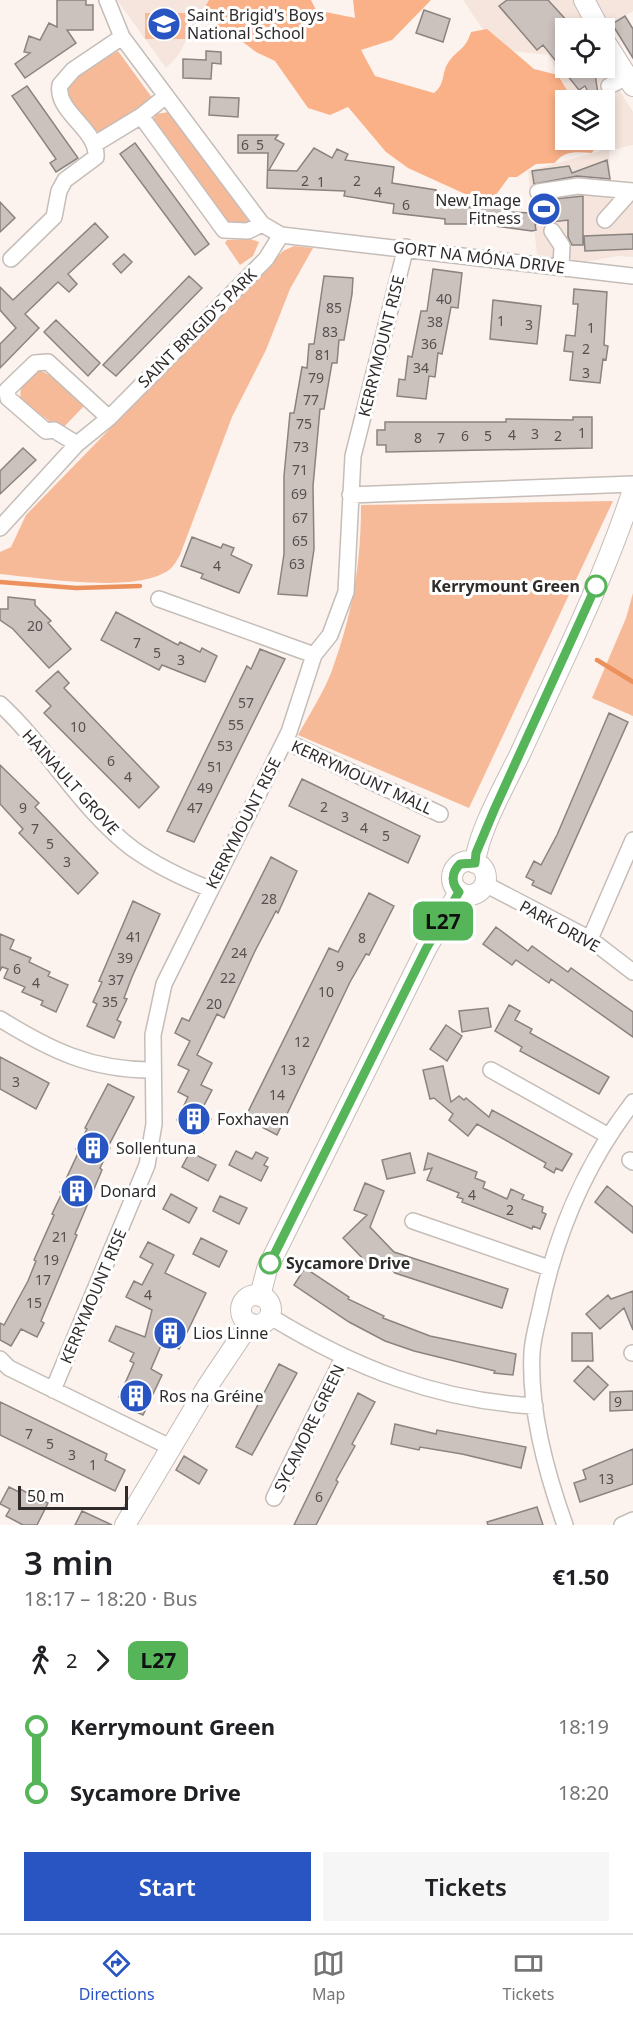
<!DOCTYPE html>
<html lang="en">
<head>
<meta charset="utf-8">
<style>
	:root { --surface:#fff; --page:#f6f6f6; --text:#202124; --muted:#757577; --line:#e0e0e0; --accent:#2955c3 }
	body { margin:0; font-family:"Noto Sans",sans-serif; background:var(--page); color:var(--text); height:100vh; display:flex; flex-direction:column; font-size:22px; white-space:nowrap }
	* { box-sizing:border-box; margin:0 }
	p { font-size:20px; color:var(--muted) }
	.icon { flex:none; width:33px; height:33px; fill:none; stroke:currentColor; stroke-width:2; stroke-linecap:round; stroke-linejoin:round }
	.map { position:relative; height:1525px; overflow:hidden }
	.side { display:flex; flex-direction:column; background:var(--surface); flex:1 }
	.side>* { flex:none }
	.badge { padding:0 12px; border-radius:9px; font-size:21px; line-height:39px }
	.controls { position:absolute; left:555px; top:18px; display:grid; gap:12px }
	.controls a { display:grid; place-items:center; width:60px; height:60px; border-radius:0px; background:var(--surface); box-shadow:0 3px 9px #0003; font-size:30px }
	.scale { position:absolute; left:18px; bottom:15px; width:110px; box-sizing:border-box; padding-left:6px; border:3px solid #2f2b2a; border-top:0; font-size:16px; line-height:21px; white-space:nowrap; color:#2f2b2a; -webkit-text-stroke:4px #fff; paint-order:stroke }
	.map>.badge { position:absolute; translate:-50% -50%; box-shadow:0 0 0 3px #fff }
	.legs { display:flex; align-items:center; gap:9px; height:66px; padding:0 24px; font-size:20px }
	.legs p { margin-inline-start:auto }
	.headline { display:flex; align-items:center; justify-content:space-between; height:102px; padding:0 24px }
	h1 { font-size:33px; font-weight:600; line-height:45px }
	.action { display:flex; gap:12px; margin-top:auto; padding:12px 24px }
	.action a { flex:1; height:69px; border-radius:0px; background:var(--accent); color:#fff; font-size:24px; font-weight:600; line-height:69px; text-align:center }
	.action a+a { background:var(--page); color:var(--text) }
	ul { padding:0 24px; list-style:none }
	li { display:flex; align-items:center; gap:21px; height:66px; font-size:22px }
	li i { display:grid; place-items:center; width:9px; height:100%; margin:0 8px; background:currentColor }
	li i::after { content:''; width:15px; height:15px; margin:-8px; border:4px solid; border-radius:50%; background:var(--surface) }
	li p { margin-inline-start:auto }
	li:first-child i { background:linear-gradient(#0000 50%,currentColor 0) }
	li:last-child i { background:linear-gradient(currentColor 50%,#0000 0) }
	.tab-bar { display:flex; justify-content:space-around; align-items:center; height:84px; border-top:2px solid var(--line); background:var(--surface); font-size:16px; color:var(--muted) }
	.tab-bar a { display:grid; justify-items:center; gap:3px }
	.tab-bar .current { color:var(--accent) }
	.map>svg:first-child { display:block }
</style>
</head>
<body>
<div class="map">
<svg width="633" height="1525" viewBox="0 0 633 1525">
	<rect width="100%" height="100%" fill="#fcf3ee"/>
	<!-- built -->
	<path fill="#f5e5dc" d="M117,0H209L177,57L166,68Z
		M463,0H633V11L603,28H566V68L605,66L633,112V145L609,151L611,184L633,186V257L618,256L585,262L537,255L528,171L601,151L595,140H604V100H573L548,55L496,49Z"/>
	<!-- green -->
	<path fill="#f7ba98" d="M145,13H187V39H145Z
		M118,51L153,99C139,108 123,125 107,131C87,138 61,104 69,85C75,70 104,59 118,51Z
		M169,112L250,223L246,227L232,226L221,219L151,125L156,114Z
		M250,239L259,242L253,256L240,265L225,243L227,240Z
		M294,246L313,248L290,289L266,350L232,417L180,555C177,560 174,566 169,570C135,594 41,578 0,574V552L11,547L26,515L283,251Z
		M40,370L56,379L84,406L61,430L20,399L21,386L37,371Z
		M613,501L469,808L298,735C309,715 322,695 331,673C352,616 361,566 361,505Z
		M633,593V716L592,698L626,618Z"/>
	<!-- forest -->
	<path fill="#fbb187" d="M209,0H311L316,10L355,18L353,0H431L392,40L361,50L375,76L434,93C446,83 441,74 448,63C457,49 465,51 471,32L487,29L534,69L558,75L573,100H566V140H594L597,143L592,153C578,152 564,150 555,163L536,164L517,177H509L495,196L465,194L408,168L386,152L348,107L330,115L308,108L275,61L256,52L235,36L216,27L206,5Z"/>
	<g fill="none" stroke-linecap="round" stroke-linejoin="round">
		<!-- stream -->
		<path stroke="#ec915c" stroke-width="4.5" d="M0,582L76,588L140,586
			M597,660L633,682"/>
	</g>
	<!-- building -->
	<path fill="#cbc2be" stroke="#8b837f" stroke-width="1.5" d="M57,0H86V5H93V30H67L76,43L25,78L15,64L30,53L24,52L29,36L40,40L49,23L57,27Z
		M507,0H548L569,23L566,26V68H591L595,74L599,100H592L585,86L579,90L543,45L537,50L499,6Z
		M424,10L450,19L443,42L416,33Z
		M625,16L633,29V58L612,24Z
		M206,51L221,52V64L212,63L211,79L183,78V59L206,60Z
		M27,86L78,158L56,172L50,163L56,159L12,96Z
		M210,97L239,98L238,117L209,115Z
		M238,135H278L275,139L284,144L269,170L297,171L314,148L332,158L337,149L348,154L345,160L394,167L392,183L436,190L435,198L442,199V205L482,208L483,201L498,202V205H506V212L533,213L532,203L536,201L583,196V245H572L568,237V220L535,224L536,230L532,231L480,224H445V219L393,213L394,204L344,196L345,191L267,188L268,153H238Z
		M135,143L209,244L195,255L120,154Z
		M607,160L610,179L577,176L534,184L532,171L569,166L572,173Z
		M0,202L15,218L0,232Z
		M95,223L108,237L68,274L77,284L69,292L58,282L25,314L39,328L0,368V344L16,328L0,310V287L13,300Z
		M633,234V249L585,251L584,236Z
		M124,254L132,262L121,273L113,264Z
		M433,269L462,273L458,308L451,307L442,354L438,353L435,377L429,376L426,399L397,396L399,379L405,380L408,356L412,357L421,311H427Z
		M189,276L202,288L116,376L103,365Z
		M324,276L353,278L352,294L344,340H339L337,363H332L324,409H320L313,486L314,549L307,596L278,594L284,554V476L290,413H294L302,367L307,368L309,344H314Z
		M574,289L607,292L604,345L608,346L606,360L603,359L600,383L570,380L573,352L564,351L566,335L575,336L578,304H573Z
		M493,300L541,306L537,344L490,339Z
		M56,320L100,363L88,376L44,332Z
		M573,417H592V448L386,452V445H377V430H385V422H506V419L573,420Z
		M23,448L36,460L0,494V471Z
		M192,537L221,548L223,544L234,548L231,555L252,565L239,593L201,578L203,574L181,566Z
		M8,597L35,600V605L51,621L48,623L71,649L49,668L13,629L0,620V609H8Z
		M116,612L178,645L180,642L200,652L202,648L217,656L205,682L162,665L159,670L101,640Z
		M260,649L285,659L194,842L167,831L247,666L251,669Z
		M58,671L69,683L64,688L159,787L139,808L44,713L51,706L36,691Z
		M609,713L628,722L551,894L532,885L534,881L526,877L534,861L541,865L557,835Z
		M0,765L39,803L35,807L98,873L78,894L19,833L23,829L0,804Z
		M302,779L420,836L408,863L289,806Z
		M271,857L297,871L278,913L276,911L255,951L224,1018L217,1014L197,1055L212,1063L201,1085L212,1090L200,1113L211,1119L203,1133L177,1120L188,1097L178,1092L189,1070L178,1065L190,1041L175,1033L182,1018L189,1021Z
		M369,893L394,906L369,955L366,954L350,982L277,1135L245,1118L329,948L338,952Z
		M133,901L160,914L132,977L124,998L127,999L117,1020L121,1022L114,1038L87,1026L97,1004L93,1002L102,982L99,981Z
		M496,927L528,951L532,946L568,972L571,968L633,1012V1037L551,979L549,983L516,960L512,965L483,944Z
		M0,934L14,940L10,949L31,958L29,962L50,972L48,976L68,985L56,1012L41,1005L43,1001L22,992L25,987L4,978L8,969L2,967L0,971Z
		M509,1005L520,1011L515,1020L532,1029L530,1033L609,1077L599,1094L520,1051L522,1047L495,1031Z
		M488,1008L491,1027L462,1032L459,1011Z
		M446,1025L462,1036L447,1061L430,1049Z
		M0,1057L49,1083L36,1109L0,1089Z
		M443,1066L451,1102L459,1096L464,1100L466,1098L489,1117L492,1110L572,1154L562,1171L556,1168L554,1173L544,1167L546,1163L477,1124L468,1136L449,1120L453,1114L434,1098L430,1099L423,1070Z
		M108,1084L134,1097L108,1147L110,1148L100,1168L102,1170L75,1234L77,1235L41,1321L44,1323L37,1337L21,1329L11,1346L0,1340V1323L4,1325L28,1281L36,1261L34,1260L54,1215L52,1214L62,1193L60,1192L79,1151L76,1149L87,1129L85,1128Z
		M236,1151L252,1159L256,1152L268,1158L264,1165L268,1167L261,1181L229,1165Z
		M190,1152L216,1165L208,1181L182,1167Z
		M410,1153L415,1173L387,1179L382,1160Z
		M428,1153L477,1172L475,1178L485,1182L483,1188L507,1199L511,1189L524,1195L522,1199L543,1207L542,1212L546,1214L540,1229L533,1226L532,1229L462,1202L463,1199L457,1197L459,1193L427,1180L432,1168L424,1170Z
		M365,1183L384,1191L370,1227L394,1252L508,1289L502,1308L395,1273L382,1260L377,1265L373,1261L369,1265L343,1238L367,1215L354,1210Z
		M607,1186L633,1207V1233L595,1202Z
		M171,1194L197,1208L189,1223L163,1209Z
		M220,1196L247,1208L239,1224L213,1211Z
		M201,1238L227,1251L219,1267L193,1254Z
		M148,1242L174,1255L165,1273L206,1293L179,1349L163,1341L151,1369L162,1375L143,1415L125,1407L127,1401L119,1397L134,1363L130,1361L134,1353L109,1341L116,1326L145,1337L152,1310L126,1297L134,1281L142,1285L153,1264L140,1257Z
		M305,1268L349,1297L348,1299L384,1316L383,1318L430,1336L516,1354L513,1375L494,1373L495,1371L414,1351L385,1341L349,1322L294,1285Z
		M633,1291V1330L624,1308L600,1329L586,1314L608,1295L611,1299Z
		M572,1333H592L593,1361H572Z
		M279,1364L297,1373L252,1455L236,1447Z
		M588,1366L608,1385L594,1400L574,1381Z
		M633,1391V1410L610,1411V1392Z
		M358,1393L375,1402L352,1444L355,1446L336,1480L338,1482L316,1525H294Z
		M0,1402L107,1454L105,1460L125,1470L115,1491L0,1435Z
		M395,1424L436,1434L437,1430L526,1447L521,1468L462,1454L420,1447L419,1450L391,1444Z
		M633,1449V1484L580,1502L574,1483L586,1479L583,1470Z
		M184,1456L207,1470L199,1484L176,1470Z
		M9,1487L19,1492L20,1489L48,1503L37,1525H23L6,1516L10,1509L0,1504Z
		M537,1507L543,1525H488L487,1522Z
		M82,1511L112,1525H75Z"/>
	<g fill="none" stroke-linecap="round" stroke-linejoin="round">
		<defs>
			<path id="minor" d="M107,0L122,37L262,224L281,235L633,276
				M609,86L627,77
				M141,116L224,230L248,231L262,224
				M95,144L141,116L166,96
				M538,192L578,186L633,191
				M605,220L631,191
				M552,231L562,246L561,267
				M11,259L54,217L59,191L65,180L96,157C98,129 55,112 60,85L73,70L122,37
				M77,444L54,430L46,431L8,398L7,390L35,363L48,362L109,418
				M350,495L633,484
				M0,528L77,444L109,418L266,259L281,235
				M159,599L314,655
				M0,704C48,748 80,809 133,849C157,866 182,878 210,889
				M285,741L440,814
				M485,884L590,939L633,972
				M590,939L633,840
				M0,1019C50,1050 91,1070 151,1070
				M491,1070L607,1135
				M630,1160L633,1162
				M413,1221L549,1268
				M271,1317C353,1367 437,1401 535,1406
				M632,1353H633
				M0,1359L9,1368L170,1447
				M53,1390L147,1165L154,1124L153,1035L164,984L289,732L314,655L330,635L346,592L353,456L406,247
				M274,1498L343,1358
				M565,1525C546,1472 529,1408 532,1352C533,1338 537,1324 540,1311C555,1236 586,1163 633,1102
				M622,1525L633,1520"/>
			<path id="major" d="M584,0L599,28
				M604,40L633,86
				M452 878a17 17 0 1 1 34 0a17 17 0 1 1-34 0Z
				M475,863C478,832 506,783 520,754C560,667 603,581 633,490
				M241 1310a15 15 0 1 1 30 0a15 15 0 1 1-30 0Z
				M260,1296L267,1269L426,949L459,892
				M125,1525L207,1387L250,1323"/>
		</defs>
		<!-- minor casing -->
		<use href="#minor" stroke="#c5bdb8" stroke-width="18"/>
		<!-- major casing -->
		<use href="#major" stroke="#c5bdb8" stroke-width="22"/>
		<!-- minor -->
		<use href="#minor" stroke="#fff" stroke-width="15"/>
		<!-- major -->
		<use href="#major" stroke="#fff" stroke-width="20"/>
	</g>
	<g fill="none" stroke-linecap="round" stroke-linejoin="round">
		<defs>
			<path id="line-1" d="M270,1263L426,949L459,892C451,883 451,873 460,864L475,863L476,853L495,808L596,586"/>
		</defs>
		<!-- line-1 casing -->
		<use href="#line-1" stroke="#fff" stroke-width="14"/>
		<!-- line-1 -->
		<use href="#line-1" stroke="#56b559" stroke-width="9"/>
	</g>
	<!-- icons -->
	<defs>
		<symbol id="school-disc" viewBox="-11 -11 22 22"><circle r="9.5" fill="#2955c3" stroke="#fff"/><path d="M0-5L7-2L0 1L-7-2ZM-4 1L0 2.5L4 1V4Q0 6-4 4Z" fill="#fff"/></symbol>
		<symbol id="stadium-disc" viewBox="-11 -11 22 22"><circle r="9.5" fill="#2955c3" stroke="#fff"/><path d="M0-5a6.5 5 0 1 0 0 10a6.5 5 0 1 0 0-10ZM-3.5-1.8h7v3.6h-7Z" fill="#fff"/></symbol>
		<symbol id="building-disc" viewBox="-11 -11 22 22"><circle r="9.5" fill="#2955c3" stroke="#fff"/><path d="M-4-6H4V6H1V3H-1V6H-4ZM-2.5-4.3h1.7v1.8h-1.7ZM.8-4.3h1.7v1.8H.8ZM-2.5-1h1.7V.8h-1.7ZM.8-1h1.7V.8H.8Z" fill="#fff"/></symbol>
	</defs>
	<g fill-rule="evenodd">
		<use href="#school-disc" x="145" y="5" width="38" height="38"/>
		<use href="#stadium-disc" x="525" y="190" width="38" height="38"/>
		<use href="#building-disc" x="175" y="1100" width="38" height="38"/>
		<use href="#building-disc" x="74" y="1129" width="38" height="38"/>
		<use href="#building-disc" x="58" y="1172" width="38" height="38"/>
		<use href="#building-disc" x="151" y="1314" width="38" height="38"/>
		<use href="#building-disc" x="117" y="1377" width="38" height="38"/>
	</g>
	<!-- markers -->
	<g fill="#fff" stroke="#56b559" stroke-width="3">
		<circle cx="596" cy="586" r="10"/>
		<circle cx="270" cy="1263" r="10"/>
	</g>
	<g text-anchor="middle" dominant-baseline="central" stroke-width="6" stroke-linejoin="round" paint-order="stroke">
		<!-- number labels -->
		<g font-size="14" fill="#56514f">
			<text x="245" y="144">6</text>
			<text x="260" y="144">5</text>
			<text x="305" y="180">2</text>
			<text x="357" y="180">2</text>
			<text x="321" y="181">1</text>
			<text x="378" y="191">4</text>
			<text x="406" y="204">6</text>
			<text x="444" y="298">40</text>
			<text x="334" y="307">85</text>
			<text x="501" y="320">1</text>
			<text x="435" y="321">38</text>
			<text x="529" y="324">3</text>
			<text x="591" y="327">1</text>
			<text x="330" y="331">83</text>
			<text x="429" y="343">36</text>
			<text x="586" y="348">2</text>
			<text x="323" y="354">81</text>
			<text x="421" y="367">34</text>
			<text x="586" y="372">3</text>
			<text x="316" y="377">79</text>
			<text x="311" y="399">77</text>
			<text x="304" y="423">75</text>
			<text x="582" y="432">1</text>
			<text x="535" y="433">3</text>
			<text x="512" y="434">4</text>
			<text x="465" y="435">6</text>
			<text x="488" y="435">5</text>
			<text x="558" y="435">2</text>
			<text x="418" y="437">8</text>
			<text x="441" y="437">7</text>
			<text x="301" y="446">73</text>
			<text x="300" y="469">71</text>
			<text x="299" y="493">69</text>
			<text x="300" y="517">67</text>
			<text x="300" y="540">65</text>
			<text x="297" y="563">63</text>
			<text x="217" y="565">4</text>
			<text x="35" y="625">20</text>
			<text x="137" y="642">7</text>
			<text x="157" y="652">5</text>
			<text x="181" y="659">3</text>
			<text x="246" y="702">57</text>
			<text x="236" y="724">55</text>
			<text x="78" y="726">10</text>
			<text x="225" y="745">53</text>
			<text x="111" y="760">6</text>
			<text x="215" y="766">51</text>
			<text x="128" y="776">4</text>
			<text x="205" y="787">49</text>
			<text x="324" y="806">2</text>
			<text x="23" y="807">9</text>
			<text x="195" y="807">47</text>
			<text x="345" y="816">3</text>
			<text x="364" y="827">4</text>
			<text x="35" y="828">7</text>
			<text x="386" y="835">5</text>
			<text x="50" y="843">5</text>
			<text x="67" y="861">3</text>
			<text x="269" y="898">28</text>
			<text x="134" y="936">41</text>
			<text x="362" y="937">8</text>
			<text x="239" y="952">24</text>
			<text x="125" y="957">39</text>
			<text x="340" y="965">9</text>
			<text x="17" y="968">6</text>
			<text x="228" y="977">22</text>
			<text x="116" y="979">37</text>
			<text x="36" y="982">4</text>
			<text x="326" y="991">10</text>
			<text x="110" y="1001">35</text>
			<text x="214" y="1003">20</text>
			<text x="302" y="1041">12</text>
			<text x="288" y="1069">13</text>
			<text x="16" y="1081">3</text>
			<text x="277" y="1094">14</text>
			<text x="472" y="1194">4</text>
			<text x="510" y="1209">2</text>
			<text x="60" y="1236">21</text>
			<text x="51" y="1259">19</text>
			<text x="43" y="1279">17</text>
			<text x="148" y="1294">4</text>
			<text x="34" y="1302">15</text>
			<text x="618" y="1401">9</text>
			<text x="29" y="1433">7</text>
			<text x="50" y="1443">5</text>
			<text x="72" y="1454">3</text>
			<text x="93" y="1464">1</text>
			<text x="606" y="1478">13</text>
			<text x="319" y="1496">6</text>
		</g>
		<!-- poi labels -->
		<g font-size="16" fill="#2f2b2a" stroke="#fff" text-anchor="start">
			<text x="187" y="15">Saint Brigid's Boys<tspan x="187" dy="18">National School</tspan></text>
			<text x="521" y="200" text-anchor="end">New Image<tspan x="521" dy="18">Fitness</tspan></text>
			<text x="217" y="1119">Foxhaven</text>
			<text x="116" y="1148">Sollentuna</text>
			<text x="100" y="1191">Donard</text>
			<text x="193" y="1333">Lios Linne</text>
			<text x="159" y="1396">Ros na Gréine</text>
		</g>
		<!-- street labels -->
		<g font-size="16" fill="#2f2b2a" stroke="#fff">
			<text transform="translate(479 257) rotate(7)">GORT NA MÓNA DRIVE</text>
			<text transform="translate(197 328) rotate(-45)">SAINT BRIGID'S PARK</text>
			<text transform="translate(381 346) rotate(-76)">KERRYMOUNT RISE</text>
			<text transform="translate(362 777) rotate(25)">KERRYMOUNT MALL</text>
			<text transform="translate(71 782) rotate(48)">HAINAULT GROVE</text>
			<text transform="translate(243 823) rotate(-63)">KERRYMOUNT RISE</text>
			<text transform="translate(560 926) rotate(29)">PARK DRIVE</text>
			<text transform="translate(93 1296) rotate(-67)">KERRYMOUNT RISE</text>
			<text transform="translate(309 1428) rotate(-64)">SYCAMORE GREEN</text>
		</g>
		<!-- stop labels -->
		<g font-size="16" font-weight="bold" fill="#2f2b2a" stroke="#fff" text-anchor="end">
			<text x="580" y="586">Kerrymount Green</text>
			<text x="286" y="1263" text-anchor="start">Sycamore Drive</text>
		</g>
	</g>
</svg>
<div class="controls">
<a><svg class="icon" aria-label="locate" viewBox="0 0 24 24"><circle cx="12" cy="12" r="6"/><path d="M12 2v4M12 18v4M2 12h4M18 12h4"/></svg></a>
<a><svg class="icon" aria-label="layers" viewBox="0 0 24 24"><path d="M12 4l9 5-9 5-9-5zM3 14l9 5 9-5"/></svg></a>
</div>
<div class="scale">50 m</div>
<b class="badge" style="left:443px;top:921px;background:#56b559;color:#111">L27</b>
</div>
<section class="side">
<div class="headline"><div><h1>3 min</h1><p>18:17 – 18:20 · Bus</p></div><b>€1.50</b></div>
<div class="legs"><svg class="icon" aria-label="walk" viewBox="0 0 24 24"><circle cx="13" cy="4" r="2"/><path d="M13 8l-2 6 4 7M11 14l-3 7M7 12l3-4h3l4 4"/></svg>2<svg class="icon" aria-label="forward" viewBox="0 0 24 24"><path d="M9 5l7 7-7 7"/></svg><b class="badge" style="background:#56b559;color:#111">L27</b></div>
<ul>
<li><i style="color:#56b559"></i><b>Kerrymount Green</b><p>18:19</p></li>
<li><i style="color:#56b559"></i><b>Sycamore Drive</b><p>18:20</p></li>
</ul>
<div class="action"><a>Start</a><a>Tickets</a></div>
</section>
<nav class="tab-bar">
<a class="current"><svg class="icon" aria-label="directions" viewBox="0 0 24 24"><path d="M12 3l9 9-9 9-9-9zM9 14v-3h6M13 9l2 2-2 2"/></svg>Directions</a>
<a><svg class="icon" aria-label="map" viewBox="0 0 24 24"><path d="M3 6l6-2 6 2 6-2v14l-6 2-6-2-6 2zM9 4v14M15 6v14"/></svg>Map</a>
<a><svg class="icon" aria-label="tickets" viewBox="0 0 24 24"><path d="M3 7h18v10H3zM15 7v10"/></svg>Tickets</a>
</nav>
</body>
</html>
